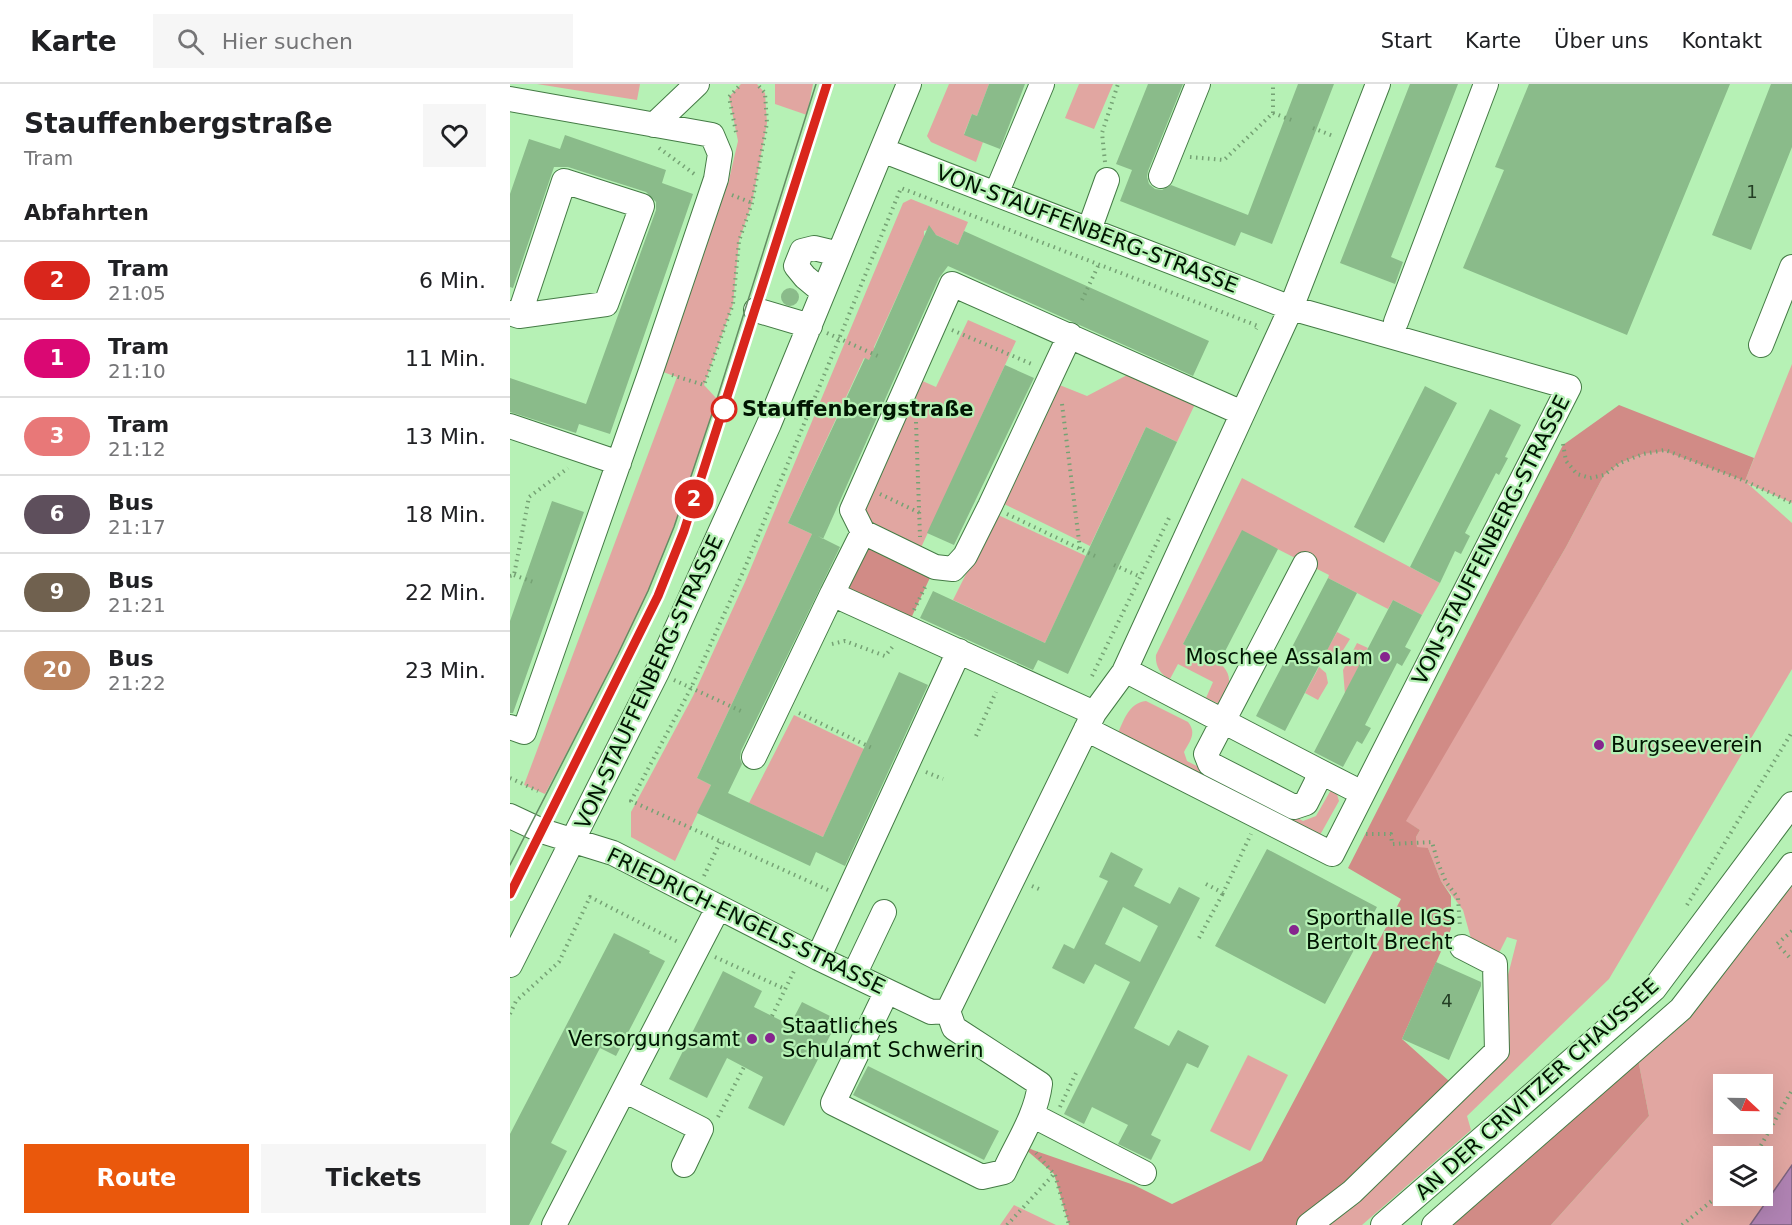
<!DOCTYPE html>
<html lang="de">
<head>
<meta charset="utf-8">
<style>
	:root { --surface:#fff; --page:#f6f6f6; --text:#202124; --muted:#757577; --line:#e0e0e0; --accent:#ea580c }
	body { margin:0; font-family:"DejaVu Sans",sans-serif; background:var(--page); color:var(--text); height:100vh; display:flex; flex-direction:column; font-size:22px; white-space:nowrap }
	* { box-sizing:border-box; margin:0 }
	p { font-size:20px; color:var(--muted) }
	.icon { flex:none; width:33px; height:33px; fill:none; stroke:currentColor; stroke-width:2; stroke-linecap:round; stroke-linejoin:round }
	.map { position:relative; flex:1; overflow:hidden }
	.panel { display:flex; flex-direction:column; background:var(--surface); width:510px }
	.panel>* { flex:none }
	.badge { padding:0 12px; border-radius:20px; font-size:21px; line-height:39px }
	.needle { width:39px; rotate:112deg }
	.buttons { position:absolute; left:1203px; top:990px; display:grid; gap:12px }
	.buttons a { display:grid; place-items:center; width:60px; height:60px; border-radius:0px; background:var(--surface); box-shadow:0 6px 24px #0002; font-size:30px }
	.map>.badge { position:absolute; translate:-50% -50%; box-shadow:0 0 0 3px #fff }
	h2 { padding:0 24px; font-size:22px; line-height:54px }
	.round { display:grid; place-items:center; flex:none; width:63px; height:63px; border-radius:0px; background:var(--page) }
	.head { display:flex; align-items:center; justify-content:space-between; height:102px; padding:0 24px }
	h1 { font-size:28px; font-weight:700; line-height:45px }
	.button { display:flex; gap:12px; margin-top:auto; padding:12px 24px }
	.button a { flex:1; height:69px; border-radius:0px; background:var(--accent); color:#fff; font-size:24px; font-weight:700; line-height:69px; text-align:center }
	.button a+a { background:var(--page); color:var(--text) }
	ul { padding:0; list-style:none }
	li { display:flex; align-items:center; gap:18px; height:78px; padding:0 24px; border-top:2px solid var(--line) }
	li div { flex:1 }
	li b { display:block; font-size:22px }
	li em { font-style:normal }
	li .badge { min-width:66px; font-weight:700; text-align:center }
	header { display:flex; align-items:center; gap:36px; box-sizing:border-box; height:84px; padding:0 30px; background:var(--surface); border-bottom:2px solid var(--line) }
	header strong { font-size:28px }
	nav { display:flex; gap:33px; margin-inline-start:auto; font-size:21px }
	.search { width:420px; height:54px; background:var(--page); display:flex; align-items:center; gap:15px; box-sizing:border-box; padding:0 21px; border-radius:0px; color:var(--muted); font-size:22px }
	main { display:flex; flex:1; min-height:0 }
	.map>svg:first-child { display:block }
</style>
</head>
<body>
<header>
<strong>Karte</strong>
<div class="search"><svg class="icon" aria-label="search" viewBox="0 0 24 24"><circle cx="10" cy="10" r="6"/><path d="M15 15l6 6"/></svg>Hier suchen</div>
<nav><a>Start</a><a>Karte</a><a>Über uns</a><a>Kontakt</a></nav>
</header>
<main>
<section class="panel">
<div class="head"><div><h1>Stauffenbergstraße</h1><p>Tram</p></div><a class="round"><svg class="icon" aria-label="heart" viewBox="0 0 24 24"><path d="M12 20l-8-8c-3-5 5-10 8-4 3-6 11-1 8 4z"/></svg></a></div>
<h2>Abfahrten</h2>
<ul>
<li><span class="badge" style="background:#d9261c;color:#fff">2</span><div><b>Tram</b><p>21:05</p></div><em>6 Min.</em></li>
<li><span class="badge" style="background:#da0873;color:#fff">1</span><div><b>Tram</b><p>21:10</p></div><em>11 Min.</em></li>
<li><span class="badge" style="background:#e87878;color:#fff">3</span><div><b>Tram</b><p>21:12</p></div><em>13 Min.</em></li>
<li><span class="badge" style="background:#5e4f5c;color:#fff">6</span><div><b>Bus</b><p>21:17</p></div><em>18 Min.</em></li>
<li><span class="badge" style="background:#70614f;color:#fff">9</span><div><b>Bus</b><p>21:21</p></div><em>22 Min.</em></li>
<li><span class="badge" style="background:#ba825c;color:#fff">20</span><div><b>Bus</b><p>21:22</p></div><em>23 Min.</em></li>
</ul>
<div class="button"><a>Route</a><a>Tickets</a></div>
</section>
<div class="map">
<svg width="1282" height="1141" viewBox="0 0 1282 1141">
	<rect width="100%" height="100%" fill="#b6f1b5"/>
	<!-- green -->
	<path fill="#e1a6a1" fill-rule="evenodd" d="M27,0H130L127,16Z
		M231,0H247L255,9L257,39L242,119L229,157L223,220L194,301L207,315C186,379 165,445 138,508C107,577 70,643 35,710L14,701L167,293L142,284L203,103L218,100L228,57L219,13Z
		M265,0H303L297,31L265,20Z
		M439,0H479L467,32L462,30L454,50L473,58L466,78L421,58L417,52Z
		M569,0H603L584,45L555,34Z
		M401,115L458,138L448,161L424,150L421,145L414,147V153L364,263L367,280L354,274L278,439L302,450L187,694L201,701L165,777L121,753V728L183,612L235,498L393,119Z
		M458,236L506,257L409,468L357,442L350,425L408,295L426,303Z
		M1282,280V419L1237,399L1282,439V585L1099,895L957,1032L961,1046L852,1141H799L998,966L997,895L1007,856L997,853L988,871L962,858L953,826L931,797L918,764H907L906,753L910,746L895,737L1056,463L1094,391L1110,379L1133,370L1155,366L1235,397Z
		M621,289L686,318L667,358L636,343L580,462L492,419L547,300L577,312Z
		M732,394L930,499L912,531L883,516L878,525L818,494L819,491L732,447L673,560C688,568 721,577 719,598C719,606 713,614 709,620L696,614L703,598L668,580L660,595C650,591 645,581 646,571Z
		M486,430L576,472L535,559L443,516Z
		M827,548L840,555L830,571L823,574L814,571Z
		M847,559L858,564L835,610L833,586Z
		M809,583L816,589L818,599L808,616L795,609Z
		M636,617L678,638C687,649 680,657 674,668L677,677L793,737L806,732L822,704L826,707L829,717L810,751L607,651C614,637 618,619 636,617Z
		M284,631L354,665L313,753L239,719Z
		M1282,781V1081L1240,1141H1041L1139,1032L1128,975ZM1214,1000H1252V1040H1214ZM1214,1072H1252V1112H1214Z
		M738,971L778,991L740,1067L700,1047Z
		M504,1121L546,1141H490Z"/>
	<!-- forest -->
	<path fill="#d18b86" d="M1109,321L1244,374L1235,397L1155,367L1133,370L1110,379L1094,391L1056,463L896,737L910,746L906,753L907,763L918,764L931,797L941,812V845L892,955L948,1005L799,1141H559L544,1090L507,1058L523,1066L624,1101L662,1120L752,1077L891,815L838,784L1053,361Z
		M353,448L425,483L396,545L322,510Z
		M1128,975L1139,1032L1041,1141H943Z"/>
	<!-- water -->
	<path fill="#b083b3" stroke="#7c627e" stroke-width="1.5" d="M1282,1081V1141H1240Z"/>
	<!-- building -->
	<path fill="#8abb8a" fill-rule="evenodd" d="M479,0H515L490,65L454,51L462,30L467,32Z
		M638,0H673L638,87L637,93L639,100L645,105L652,106L661,101L738,131L788,0H824L762,160L731,148L725,162L610,117L622,86L606,80Z
		M900,0H948L881,173L893,178L885,200L830,179Z
		M1019,0H1220L1117,251L953,184L994,86L985,83Z
		M1261,0H1282V63L1241,166L1202,151Z
		M55,51L156,86L152,99L183,110L100,350L69,340L66,349L0,328V294L76,320L146,126V118L136,108L58,83H44L3,204L0,203V110L19,55L50,65Z
		M419,141L426,151L448,161L454,147L699,257L683,292L438,182L429,194L313,455L308,452L330,463L231,667L230,674L232,680L218,709L313,753L389,588L418,601L335,782L306,768L300,782L187,729L201,701L187,694L302,450L278,439L355,274L359,276Z
		M271 213a9 9 0 1 1 18 0a9 9 0 1 1-18 0Z
		M495,281L524,294L444,461L417,449Z
		M915,302L947,319L874,459L844,443Z
		M980,325L1011,341L995,373L998,374L989,391L986,389L955,449L960,452L951,470L945,467L930,499L900,483Z
		M636,343L667,358L558,590L528,576L523,586L410,534L423,507L535,559Z
		M42,417L74,428L3,629H0V537Z
		M732,446L768,465L709,579L673,560Z
		M818,494L847,509L775,647L746,632Z
		M883,516L912,531L895,563L901,566L892,582L887,579L855,641L861,644L852,660L847,657L833,683L804,668Z
		M757,765L867,823L815,920L705,862Z
		M601,768L633,785L624,802L660,820L669,803L690,814L624,944L659,962L668,946L699,962L688,984L677,979L641,1051L651,1056L641,1076L608,1060L618,1041L582,1023L574,1040L554,1030L620,898L585,880L574,900L542,884L554,860L564,865L598,797L589,793ZM613,823L648,842L630,878L595,860Z
		M104,849L140,867L139,869L155,877L106,972L90,964L41,1059L57,1067L19,1141H0V1050Z
		M926,878L971,898V902L939,976L892,955Z
		M213,887L252,907L244,923L280,941L292,918L328,936L274,1042L238,1024L253,993L217,974L197,1014L159,995Z
		M358,982L489,1047L474,1076L343,1011Z"/>
	<g fill="none" stroke-linecap="round" stroke-linejoin="round">
		<defs>
			<path id="minor" d="M0,15L202,51L210,70L206,95L142,284L14,648L0,643
				M144,41L187,0
				M372,66L781,224L1059,303L822,770L576,645
				M651,92L688,0
				M486,110L532,0
				M579,146L597,96
				M313,208L295,193L286,182L292,167L304,164L329,170
				M246,226L300,242
				M0,229L9,232L96,220L132,122L54,97L9,232
				M886,238L976,0
				M560,251L480,422L455,472L443,485L425,483L353,448L342,426L442,200L732,329
				M1251,261L1282,183
				M0,342L109,379
				M353,448L322,510L584,629
				M615,586L805,685L808,695L796,719L784,723L700,680L696,670L795,480
				M244,673L322,510
				M805,685L852,709
				M0,732L32,747L103,769L308,874L421,928L438,927
				M308,874L449,567
				M0,881L147,588L259,340L399,0
				M344,891L374,828
				M377,907L323,1019L472,1093L494,1088C507,1059 526,1032 530,1000L444,944L438,927
				M438,927L584,629L614,588L781,224L868,0
				M114,1006L191,1045L174,1081
				M522,1031L634,1089
				M44,1141L208,824
				M799,1141L842,1108L987,967L985,880L952,863
				M873,1141L1144,905L1282,720
				M924,1141L1171,925L1282,781"/>
		</defs>
		<!-- minor casing -->
		<use href="#minor" stroke="#447b45" stroke-width="26"/>
		<!-- path -->
		<path stroke="#75a274" stroke-width="4" stroke-dasharray="1.5 4.5" stroke-linecap="butt" d="M763,29L784,37
			M803,44L823,52
			M226,48L219,13L231,0
			M149,64L187,92
			M680,73L714,76L763,29V0
			M595,78L592,49L608,0
			M222,111L242,119
			M572,216L589,180
			M442,246L524,281
			M317,249L370,273
			M162,291L194,301L223,220L229,157L242,119L257,39L255,9L247,0
			M552,320L570,465
			M406,338L410,453
			M1053,360L1056,377L1067,390L1080,394L1094,391L1110,379L1133,370L1155,366L1235,397L1282,419
			M370,410L410,429
			M191,424L194,433
			M497,430L587,473
			M604,481L631,493
			M4,491L23,498
			M0,492L4,491L19,413L58,384
			M404,526L416,501
			M322,560L335,557L375,572L384,561
			M582,592L659,434
			M164,596L231,627
			M289,629L362,664
			M466,652L486,608
			M416,688L433,695
			M0,694L28,707
			M856,750H881L882,760L922,758L928,779L936,798L948,814L950,843
			M194,792L210,758
			M696,800L713,809L741,750
			M522,802L531,806
			M318,806L121,717L181,604L234,486L391,104L748,242L746,245
			M1177,821L1282,648
			M1282,847L1267,860L1282,876
			M689,854L713,809
			M205,873L275,905
			M0,930L6,917L49,878L80,813L168,858
			M262,932L285,885
			M550,1023L566,989
			M208,1033L234,983
			M1245,1072L1282,1006
			M545,1091L559,1141
			M497,1141L544,1090L526,1069
			M1172,1141L1214,1107"/>
		<!-- minor -->
		<use href="#minor" stroke="#fff" stroke-width="24"/>
		<!-- tram -->
		<path stroke="#648d64" stroke-width="1.5" d="M0,781L108,570L138,507L164,443L207,315L306,0
			M0,810L148,512L174,447L317,0"/>
	</g>
	<g fill="none" stroke-linecap="round" stroke-linejoin="round">
		<defs>
			<path id="line" d="M0,810L148,512L174,447L317,0"/>
		</defs>
		<!-- line casing -->
		<use href="#line" stroke="#fff" stroke-width="14"/>
		<!-- line -->
		<use href="#line" stroke="#d9261c" stroke-width="9"/>
	</g>
	<!-- markers -->
	<circle fill="#fff" stroke="#d9261c" stroke-width="3" cx="214" cy="325" r="12"/>
	<g fill="#86258e" stroke="#b6f1b5" stroke-width="2">
		<circle cx="875" cy="573" r="6"/>
		<circle cx="1089" cy="661" r="6"/>
		<circle cx="784" cy="846" r="6"/>
		<circle cx="260" cy="954" r="6"/>
		<circle cx="242" cy="955" r="6"/>
	</g>
	<g text-anchor="middle" dominant-baseline="central" stroke-width="4.5" stroke-linejoin="round" paint-order="stroke">
		<!-- number labels -->
		<g font-size="18" fill="#233e24">
			<text x="1242" y="107">1</text>
			<text x="937" y="916">4</text>
		</g>
		<!-- street labels -->
		<g font-size="21" fill="#011502" stroke="#b6f1b5">
			<text transform="translate(577 145) rotate(21)">VON-STAUFFENBERG-STRASSE</text>
			<text transform="translate(981 456) rotate(-63)">VON-STAUFFENBERG-STRASSE</text>
			<text transform="translate(139 598) rotate(-65)">VON-STAUFFENBERG-STRASSE</text>
			<text transform="translate(236 837) rotate(26)">FRIEDRICH-ENGELS-STRASSE</text>
			<text transform="translate(1027 1005) rotate(-42)">AN DER CRIVITZER CHAUSSEE</text>
		</g>
		<!-- stop labels -->
		<g font-size="21" font-weight="bold" fill="#011502" stroke="#b6f1b5" text-anchor="start">
			<text x="232" y="325">Stauffenbergstraße</text>
		</g>
		<!-- poi labels -->
		<g font-size="21" fill="#011502" stroke="#b6f1b5" text-anchor="start">
			<text x="863" y="573" text-anchor="end">Moschee Assalam</text>
			<text x="1101" y="661">Burgseeverein</text>
			<text x="796" y="834">Sporthalle IGS<tspan x="796" dy="24">Bertolt Brecht</tspan></text>
			<text x="272" y="942">Staatliches<tspan x="272" dy="24">Schulamt Schwerin</tspan></text>
			<text x="230" y="955" text-anchor="end">Versorgungsamt</text>
		</g>
	</g>
</svg>
<div class="buttons">
<a><svg class="needle" viewBox="-14 -14 28 28"><path d="M0-13l5 13h-10z" fill="#e53935"/><path d="M0 13l5-13h-10z" fill="#757577"/></svg></a>
<a><svg class="icon" aria-label="layers" viewBox="0 0 24 24"><path d="M12 4l9 5-9 5-9-5zM3 14l9 5 9-5"/></svg></a>
</div>
<b class="badge" style="left:184px;top:415px;background:#d9261c;color:#fff">2</b>
</div>
</main>
</body>
</html>
